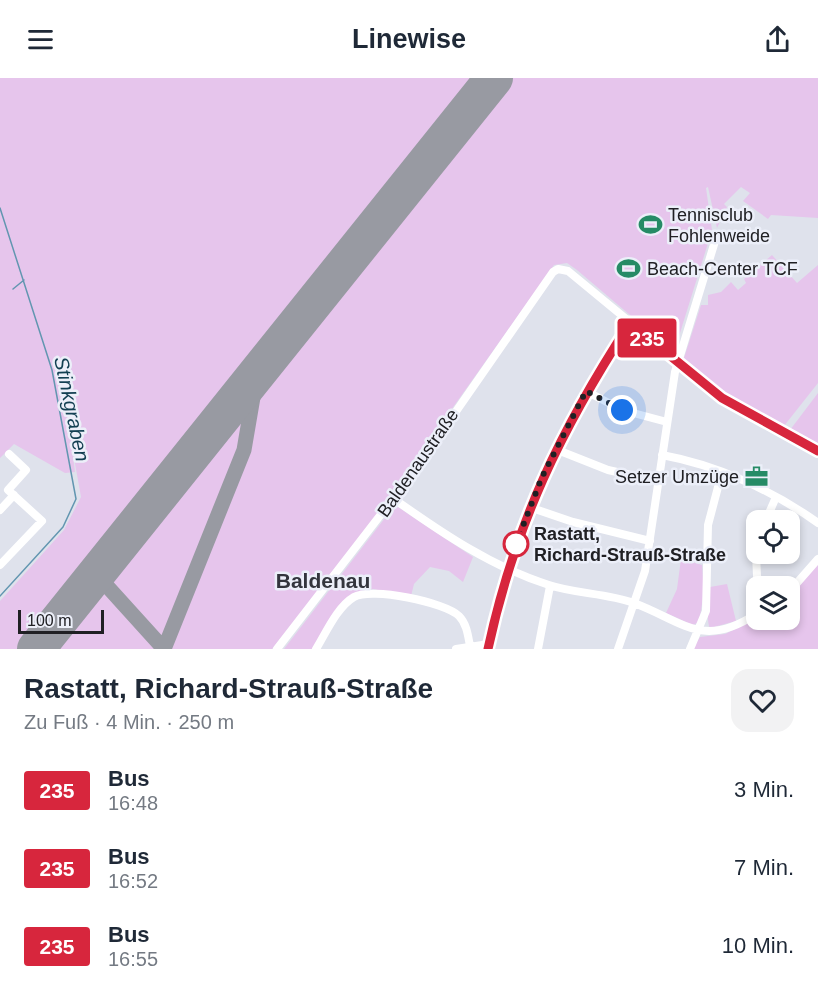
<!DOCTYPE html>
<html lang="de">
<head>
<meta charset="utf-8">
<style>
	:root { --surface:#fff; --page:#f2f2f3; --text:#1f2937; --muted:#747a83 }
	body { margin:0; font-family:Helvetica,sans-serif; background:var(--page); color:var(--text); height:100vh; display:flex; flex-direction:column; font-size:22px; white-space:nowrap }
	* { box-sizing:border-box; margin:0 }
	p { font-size:20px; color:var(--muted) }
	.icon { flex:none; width:33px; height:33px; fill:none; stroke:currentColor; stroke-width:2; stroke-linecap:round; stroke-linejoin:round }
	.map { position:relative; height:571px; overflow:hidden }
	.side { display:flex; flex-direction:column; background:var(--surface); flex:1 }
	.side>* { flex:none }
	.badge { padding:0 12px; border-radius:4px; font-size:21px; line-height:39px }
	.buttons { position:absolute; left:746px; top:432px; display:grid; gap:12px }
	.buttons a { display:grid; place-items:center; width:54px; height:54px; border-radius:12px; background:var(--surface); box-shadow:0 3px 9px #0003; font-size:30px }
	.scale { position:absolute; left:18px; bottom:15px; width:86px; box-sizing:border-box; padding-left:6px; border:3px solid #202024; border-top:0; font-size:16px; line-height:21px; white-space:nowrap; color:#202024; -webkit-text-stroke:4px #eceff9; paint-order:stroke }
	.you { position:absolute; width:30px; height:30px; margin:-15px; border:4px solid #fff; border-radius:50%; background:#1a73e8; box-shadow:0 0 0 9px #1a73e833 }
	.map>.badge { position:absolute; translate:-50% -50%; box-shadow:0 0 0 3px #fff }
	.round { display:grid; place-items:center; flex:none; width:63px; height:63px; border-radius:18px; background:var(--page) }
	.summary { display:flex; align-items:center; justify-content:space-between; height:102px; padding:0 24px }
	h1 { font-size:28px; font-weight:600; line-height:45px }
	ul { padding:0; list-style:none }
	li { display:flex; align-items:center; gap:18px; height:78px; padding:0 24px }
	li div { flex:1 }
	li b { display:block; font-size:22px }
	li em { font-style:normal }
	li .badge { min-width:66px; font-weight:700; text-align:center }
	header { display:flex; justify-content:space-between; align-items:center; height:78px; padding:0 24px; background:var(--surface); font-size:27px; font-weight:600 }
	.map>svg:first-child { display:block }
</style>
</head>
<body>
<header><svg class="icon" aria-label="menu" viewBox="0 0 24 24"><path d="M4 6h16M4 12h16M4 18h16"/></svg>Linewise<svg class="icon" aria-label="share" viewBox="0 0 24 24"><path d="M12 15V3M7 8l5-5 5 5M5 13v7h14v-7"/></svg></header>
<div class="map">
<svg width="818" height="571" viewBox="0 0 818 571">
	<rect width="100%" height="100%" fill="#dfe2ec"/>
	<!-- green -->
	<path fill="#e6c5ec" d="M0,0H818V140L771,137L768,141L743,123L750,115L741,109L724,126L727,129L717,150L708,109L706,110L712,152L704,156L709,162L675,271H670L577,192L567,185L554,187L358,463L272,571H0V523L64,452L81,419L71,363L75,394L65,395L14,366L0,380Z
		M772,177L797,205L818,187V305L784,348C759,334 698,303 684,280L701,227H708V217L721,214L731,204L738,212L746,205L744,201Z
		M818,315V366L790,352Z
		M395,427L473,479L463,504L449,493L430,489L414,506L411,518L373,511L358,514L312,571H284Z
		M681,481L702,487L704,514L699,544L693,547L666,535L677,511Z
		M818,486V571H692L700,559L725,556L756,541L789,542V517Z
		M727,506L736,543L710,550C705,541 711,521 710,509Z"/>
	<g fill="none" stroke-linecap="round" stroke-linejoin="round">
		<!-- stream -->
		<path stroke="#6296b0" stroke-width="1.5" d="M0,130L52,292L76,421L63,449L0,518
			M13,211L24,202"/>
		<!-- taxiway -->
		<path stroke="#989aa2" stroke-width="15" d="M97,497L164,571
			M164,571L244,372L257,296"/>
		<!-- runway -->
		<path stroke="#989aa2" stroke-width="38" d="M36,571L494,0"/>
		<!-- minor -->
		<path stroke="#fff" stroke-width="8" d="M586,313L622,332L667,344
			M555,371L608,392L658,403
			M662,377C717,387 772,412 818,445
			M394,421C442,455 492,489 549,507C576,516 606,515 634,525C684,544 703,571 756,536
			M529,429L573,444L650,463
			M0,432L14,417
			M766,442L776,419
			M756,476L757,498L760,508
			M0,487L42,443L8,412L26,392L9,376
			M789,514L818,481
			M277,571L416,391L553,194L558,191L568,193L722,320L818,373
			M316,571C326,555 337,529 354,519C371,509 445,524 459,538C467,546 468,558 470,568
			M456,571L489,566
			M488,571C514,447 561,351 630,245
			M538,571L550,508
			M618,571L645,493L675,294L716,160
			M690,571L706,533L708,447L722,394"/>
	</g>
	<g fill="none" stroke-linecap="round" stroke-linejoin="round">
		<defs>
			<path id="line" d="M488,571C515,446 561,351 630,245L722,320L818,373"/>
		</defs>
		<!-- line casing -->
		<use href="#line" stroke="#fff" stroke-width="14"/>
		<!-- line -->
		<use href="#line" stroke="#d7263d" stroke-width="9"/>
		<!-- walk -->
		<path stroke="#202024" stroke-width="6" stroke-dasharray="0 10.8" d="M516,466L542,399L586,313L622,332"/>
	</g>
	<!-- icons -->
	<defs>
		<symbol id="stadium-bare" viewBox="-9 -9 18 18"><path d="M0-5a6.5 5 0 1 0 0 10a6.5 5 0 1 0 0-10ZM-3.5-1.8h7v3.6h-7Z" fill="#268b66" stroke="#eceff9" stroke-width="2.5" paint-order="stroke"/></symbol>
		<symbol id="office-bare" viewBox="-9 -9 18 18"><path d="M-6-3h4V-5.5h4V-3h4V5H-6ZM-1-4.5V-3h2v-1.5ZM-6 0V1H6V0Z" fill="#268b66" stroke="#eceff9" stroke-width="2.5" paint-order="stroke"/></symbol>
	</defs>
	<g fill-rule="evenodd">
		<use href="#stadium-bare" x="634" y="130" width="33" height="33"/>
		<use href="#stadium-bare" x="612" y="174" width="33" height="33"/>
		<use href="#office-bare" x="740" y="382" width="33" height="33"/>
	</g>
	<!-- markers -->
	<circle fill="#fff" stroke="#d7263d" stroke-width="3" cx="516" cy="466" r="12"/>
	<g text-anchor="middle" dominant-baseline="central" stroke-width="5" stroke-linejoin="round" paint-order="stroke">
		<!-- poi labels -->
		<g font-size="18" fill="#202024" stroke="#eceff9" text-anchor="start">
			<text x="668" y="137">Tennisclub<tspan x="668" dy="21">Fohlenweide</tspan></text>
			<text x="647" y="191">Beach-Center TCF</text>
			<text x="739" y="399" text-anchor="end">Setzer Umzüge</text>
		</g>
		<!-- street labels -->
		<g font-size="18" fill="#202024" stroke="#eceff9">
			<text transform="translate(418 385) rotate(-55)">Baldenaustraße</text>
		</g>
		<!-- stop labels -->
		<g font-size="18" font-weight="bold" fill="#202024" stroke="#eceff9" text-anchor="start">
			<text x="534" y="456">Rastatt,<tspan x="534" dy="21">Richard-Strauß-Straße</tspan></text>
		</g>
		<!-- water labels -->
		<g font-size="20" font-style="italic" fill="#123f52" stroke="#eceff9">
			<text transform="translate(72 331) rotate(78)">Stinkgraben</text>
		</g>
		<!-- quarter labels -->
		<g font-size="21" font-weight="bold" fill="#33353d" stroke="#eceff9">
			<text x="323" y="502">Baldenau</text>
		</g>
	</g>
</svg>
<div class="buttons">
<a><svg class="icon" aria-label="locate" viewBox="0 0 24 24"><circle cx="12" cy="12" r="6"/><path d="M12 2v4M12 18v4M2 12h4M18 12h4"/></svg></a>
<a><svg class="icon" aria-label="layers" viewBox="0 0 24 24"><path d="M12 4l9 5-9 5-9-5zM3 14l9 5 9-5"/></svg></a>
</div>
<div class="scale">100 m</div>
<div class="you" style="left:622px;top:332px"></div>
<b class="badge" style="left:647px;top:260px;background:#d7263d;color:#fff">235</b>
</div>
<section class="side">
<div class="summary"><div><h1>Rastatt, Richard-Strauß-Straße</h1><p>Zu Fuß · 4 Min. · 250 m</p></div><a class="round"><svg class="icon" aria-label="heart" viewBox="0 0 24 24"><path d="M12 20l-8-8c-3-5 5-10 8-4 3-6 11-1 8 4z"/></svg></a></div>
<ul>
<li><span class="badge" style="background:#d7263d;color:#fff">235</span><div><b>Bus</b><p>16:48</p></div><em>3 Min.</em></li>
<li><span class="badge" style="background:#d7263d;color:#fff">235</span><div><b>Bus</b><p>16:52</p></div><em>7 Min.</em></li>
<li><span class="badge" style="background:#d7263d;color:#fff">235</span><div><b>Bus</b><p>16:55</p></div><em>10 Min.</em></li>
</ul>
</section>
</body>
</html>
